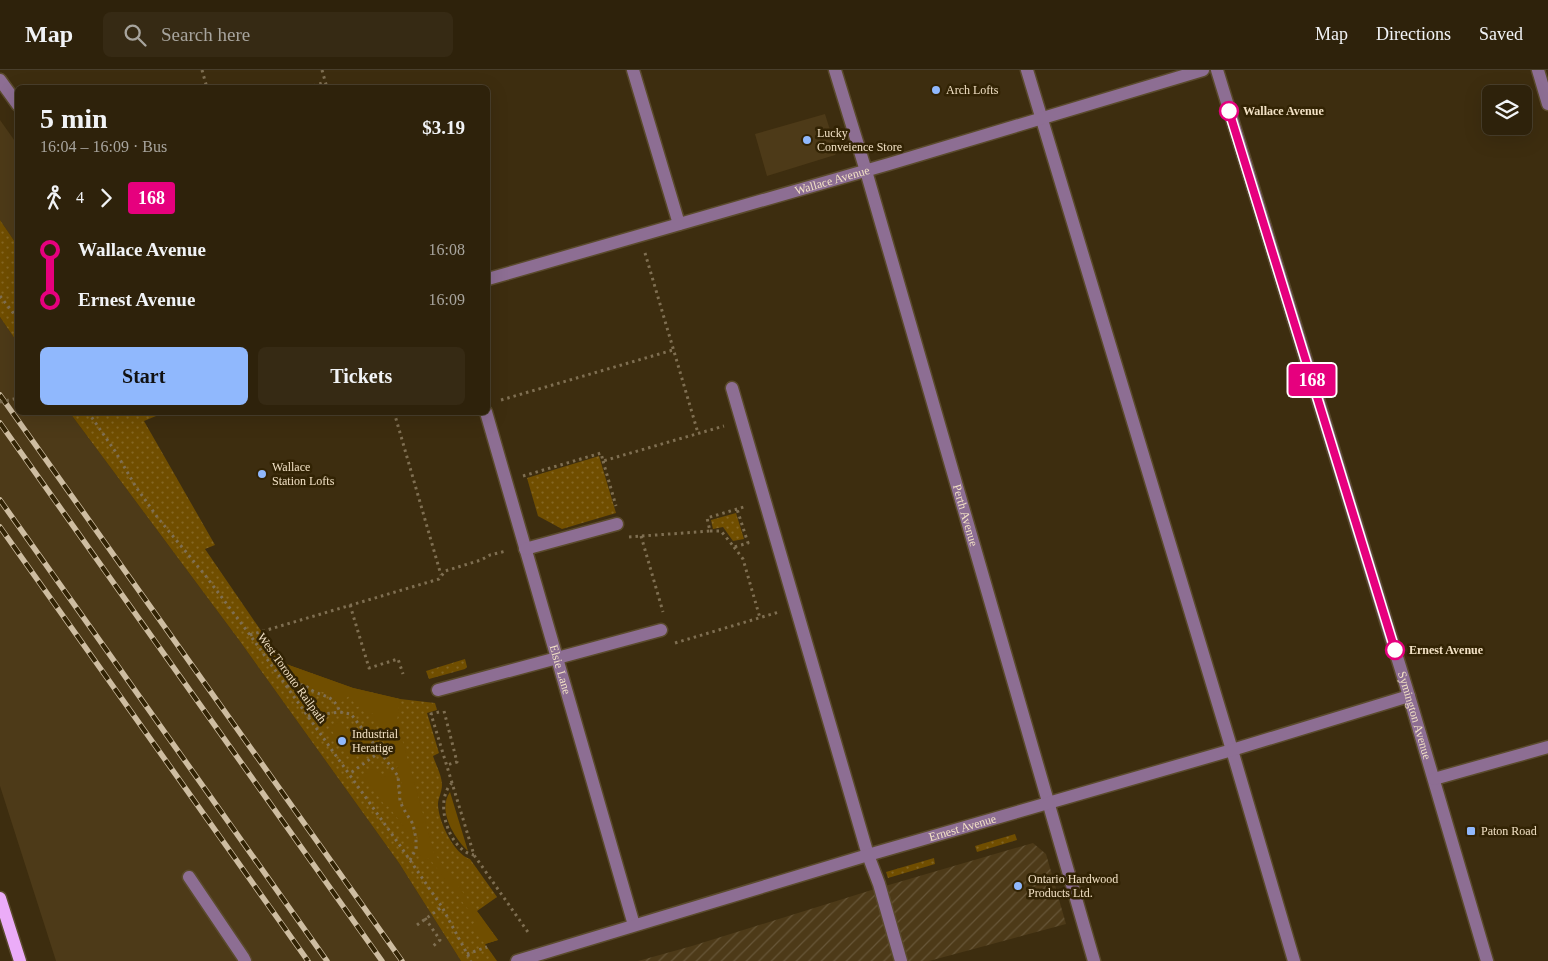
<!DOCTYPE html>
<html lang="en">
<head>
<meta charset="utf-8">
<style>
	:root { --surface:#2e220b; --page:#362a14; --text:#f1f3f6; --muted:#a7a49d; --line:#493f2c; --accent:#90b8fd }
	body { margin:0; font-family:Georgia,serif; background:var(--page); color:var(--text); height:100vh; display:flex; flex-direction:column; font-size:19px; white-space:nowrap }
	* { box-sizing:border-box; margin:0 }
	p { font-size:16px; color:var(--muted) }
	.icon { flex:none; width:28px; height:28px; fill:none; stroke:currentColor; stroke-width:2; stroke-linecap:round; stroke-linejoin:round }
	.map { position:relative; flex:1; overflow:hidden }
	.side { position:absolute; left:15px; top:15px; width:475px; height:330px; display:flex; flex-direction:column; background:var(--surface); border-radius:8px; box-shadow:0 5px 20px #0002,0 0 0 1px var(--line) }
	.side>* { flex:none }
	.badge { padding:0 10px; border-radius:4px; font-size:18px; line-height:32px }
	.buttons { position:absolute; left:1482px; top:15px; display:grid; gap:10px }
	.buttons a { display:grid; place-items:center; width:50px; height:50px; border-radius:8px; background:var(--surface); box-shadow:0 5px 20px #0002,0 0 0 1px var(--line); font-size:25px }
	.map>.badge { position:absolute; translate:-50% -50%; box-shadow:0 0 0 2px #fff }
	.legs { display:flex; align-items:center; gap:8px; height:55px; padding:0 25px; font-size:16px }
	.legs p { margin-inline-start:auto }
	.headline { display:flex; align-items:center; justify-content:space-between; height:85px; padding:0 25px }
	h1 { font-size:28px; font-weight:700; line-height:38px }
	.cta { display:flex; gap:10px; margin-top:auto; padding:10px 25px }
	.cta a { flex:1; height:58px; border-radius:8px; background:var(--accent); color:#111; font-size:20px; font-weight:700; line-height:58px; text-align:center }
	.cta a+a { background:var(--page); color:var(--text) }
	ul { padding:0 25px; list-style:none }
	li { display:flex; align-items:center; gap:18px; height:50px; font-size:19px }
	li i { display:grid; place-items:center; width:8px; height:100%; margin:0 6px; background:currentColor }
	li i::after { content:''; width:12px; height:12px; margin:-6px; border:4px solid; border-radius:50%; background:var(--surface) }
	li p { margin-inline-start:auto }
	li:first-child i { background:linear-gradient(#0000 50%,currentColor 0) }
	li:last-child i { background:linear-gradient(currentColor 50%,#0000 0) }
	header { display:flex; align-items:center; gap:30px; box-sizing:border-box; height:70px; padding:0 25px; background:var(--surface); border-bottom:1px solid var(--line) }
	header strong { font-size:24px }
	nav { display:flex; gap:28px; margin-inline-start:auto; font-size:18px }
	.search { width:350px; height:45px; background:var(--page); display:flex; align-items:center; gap:12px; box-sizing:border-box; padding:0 18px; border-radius:8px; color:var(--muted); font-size:19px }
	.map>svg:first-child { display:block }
</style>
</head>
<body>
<header>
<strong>Map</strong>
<div class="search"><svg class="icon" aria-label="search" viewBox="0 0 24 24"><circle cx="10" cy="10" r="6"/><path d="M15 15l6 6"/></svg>Search here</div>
<nav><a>Map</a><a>Directions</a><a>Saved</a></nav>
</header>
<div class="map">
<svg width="1548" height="891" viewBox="0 0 1548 891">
	<defs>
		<pattern id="industrial-furrows" width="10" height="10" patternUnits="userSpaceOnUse" patternTransform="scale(1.25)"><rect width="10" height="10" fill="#4d3a18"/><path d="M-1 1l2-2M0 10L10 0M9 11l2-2" fill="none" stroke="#675638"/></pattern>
		<pattern id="grass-dots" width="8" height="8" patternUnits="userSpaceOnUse" patternTransform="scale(1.25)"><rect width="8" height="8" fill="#704e00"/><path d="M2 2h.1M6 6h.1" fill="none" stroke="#856724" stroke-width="1.8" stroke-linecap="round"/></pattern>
	</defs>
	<rect width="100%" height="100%" fill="#3d2d0f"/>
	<!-- built -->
	<path fill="#4d3a18" d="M825,44L837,82L835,85L767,106L755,64Z
		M0,50L17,74V175L0,150Z
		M0,247L17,272L18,342L70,343L239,570L399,793L461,891H56L0,716Z"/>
	<!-- industrial -->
	<path fill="url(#industrial-furrows)" d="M1033,773L1046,784L1066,854L929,891H638L692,876L875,819Z"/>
	<!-- grass -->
	<path fill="url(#grass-dots)" d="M0,150L17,175V272L0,247Z
		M70,343H155L156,346L144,351L215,475L205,479L283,593L353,618L400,629L435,633L437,640L427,643L439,683L433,686C436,695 442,706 442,715C442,722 438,728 438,734C438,751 454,784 470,789L497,827L477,841L498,870L485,874L497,891H461L399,793L239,570Z
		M599,386L616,443L562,459L538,446L527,408Z
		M736,443L744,469L733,471L723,457L713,459L711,450Z
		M465,589L467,597L465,599L429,609L426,601Z
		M1015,764L1017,770L977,782L975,776Z
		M934,788L935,794L888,808L886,802Z"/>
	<!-- garden -->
	<path fill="#704e00" d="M283,593L353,618L400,629L397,651L434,783L498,870L485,874L470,856L477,851L429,788L424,791L418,781L417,761L414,753L402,731V714L396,698L398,696L391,686L393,683L382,668L387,663L372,643L367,646L359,636L357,637L349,626L339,634C332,625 327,623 317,620C310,617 305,613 297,612Z
		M340,651L347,660L353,656L365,672L359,676L363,682L351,690L330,658Z
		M374,698L382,708L393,701L395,704L399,732L413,759L414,777L409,770L412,767L388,736L386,737L363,705Z
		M450,722L468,781C454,768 437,740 450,722Z"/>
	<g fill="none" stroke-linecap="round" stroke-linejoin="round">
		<defs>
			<g id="minor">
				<path d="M633,0L679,154"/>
				<path id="s1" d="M835,0L866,101L1094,891"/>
				<path d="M1027,0L1232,680L1294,891"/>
				<path id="s2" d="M1217,0L1409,626L1487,891"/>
				<path d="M1538,0L1548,34"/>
				<path d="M0,10L18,35"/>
				<path id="s3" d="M488,209L889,94L1203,0"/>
				<path d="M732,318L868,785L879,814L901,891"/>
				<path id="s4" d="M486,342L634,855"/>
				<path d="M525,479L617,454"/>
				<path d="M438,620L661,560"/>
				<path d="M1434,709L1548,677"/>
				<path d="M189,807L243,887L245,891"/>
				<path id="s5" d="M517,891L868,785L1232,680L1409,626"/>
			</g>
			<path id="major" d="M0,828L20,891"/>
		</defs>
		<!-- minor casing -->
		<use href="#minor" stroke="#5a4a2c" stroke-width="15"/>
		<!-- major casing -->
		<use href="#major" stroke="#5a4a2c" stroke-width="15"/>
		<!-- path -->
		<path stroke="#7f6f52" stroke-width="3" stroke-dasharray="2.5 4" stroke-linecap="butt" d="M202,0L207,18
			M322,0L327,18
			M307,18L325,12
			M645,183L698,363
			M0,226L18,249
			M501,330L673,280
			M88,342L115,381L136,417L158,448L205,505L250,565L401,777L442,837L471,891
			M394,342L441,505
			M603,391L616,436
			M523,406L601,383L603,391L724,356
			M710,461H721L734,477L748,473L737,439
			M641,466L663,542
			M629,467L710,461L707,448L747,436
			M734,477L743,489L760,548
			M350,535L369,598L398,589L403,604
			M250,565L439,509L445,501L481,490L490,485L506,481
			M675,573L779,542
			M287,616C292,616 298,614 303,615C307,616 309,619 313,621C327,628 333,625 340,642
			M444,641L457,692L447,695
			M439,642L431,644L474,785L530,865
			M308,646L340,642L351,644L380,682L349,704
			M380,682L398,706L400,731L403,738L413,754L416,769V779L410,790
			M452,713C433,731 449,781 474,785
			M425,848L440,870L432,877
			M417,855L442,837
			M467,884L487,877"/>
		<!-- minor -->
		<use href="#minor" stroke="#8d6e93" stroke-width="12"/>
		<!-- major -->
		<use href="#major" stroke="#ebacf8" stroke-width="12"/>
		<defs>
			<path id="rail" d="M0,325L402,891
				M0,353L382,891
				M0,430L327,891
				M0,457L308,891"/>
		</defs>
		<!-- rail casing -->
		<use href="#rail" stroke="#cebda1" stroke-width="5.5"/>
		<!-- rail -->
		<use href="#rail" stroke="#322304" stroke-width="4" stroke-dasharray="11" stroke-linecap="butt"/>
		<!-- path-bridge -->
		<path stroke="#7f6f52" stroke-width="3" stroke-dasharray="2.5 4" stroke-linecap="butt" d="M0,332L18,328"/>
	</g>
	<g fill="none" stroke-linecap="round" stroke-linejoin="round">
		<defs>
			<path id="line-1" d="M1229,41L1395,580"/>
		</defs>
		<!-- line-1 casing -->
		<use href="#line-1" stroke="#fff" stroke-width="11"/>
		<!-- line-1 -->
		<use href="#line-1" stroke="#e6007e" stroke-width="8"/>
	</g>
	<!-- markers -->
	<g fill="#90b8fd" stroke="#322304" stroke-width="2">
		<circle cx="936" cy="20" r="5"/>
		<circle cx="807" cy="70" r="5"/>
		<circle cx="262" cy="404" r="5"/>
		<circle cx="342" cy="671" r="5"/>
		<rect x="1466" y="756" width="10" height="10" rx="2.5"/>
		<circle cx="1018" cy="816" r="5"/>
	</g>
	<g fill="#fff" stroke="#e6007e" stroke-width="2.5">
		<circle cx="1229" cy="41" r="9"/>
		<circle cx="1395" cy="580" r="9"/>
	</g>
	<g text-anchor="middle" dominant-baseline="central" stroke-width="5" stroke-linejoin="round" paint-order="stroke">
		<!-- poi labels -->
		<g font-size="12" fill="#f2e1c5" stroke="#322304" text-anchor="start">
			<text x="946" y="20">Arch Lofts</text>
			<text x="817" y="63">Lucky<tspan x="817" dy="14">Conveience Store</tspan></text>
			<text x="272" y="397">Wallace<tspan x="272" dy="14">Station Lofts</tspan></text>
			<text x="352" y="664">Industrial<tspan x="352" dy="14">Heratige</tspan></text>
			<text x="1481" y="761">Paton Road</text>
			<text x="1028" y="809">Ontario Hardwood<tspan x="1028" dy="14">Products Ltd.</tspan></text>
		</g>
		<!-- stop labels -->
		<g font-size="12" font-weight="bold" fill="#f2e1c5" stroke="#322304" text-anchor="start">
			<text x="1243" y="41">Wallace Avenue</text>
			<text x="1409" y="580">Ernest Avenue</text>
		</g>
		<!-- street labels -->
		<g font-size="12" fill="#f2e1c5" stroke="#322304">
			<text stroke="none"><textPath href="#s3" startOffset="358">Wallace Avenue</textPath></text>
			<text stroke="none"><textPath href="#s1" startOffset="464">Perth Avenue</textPath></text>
			<text stroke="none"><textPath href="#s4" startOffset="268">Elsie Lane</textPath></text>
			<text transform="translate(292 608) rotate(54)">West Toronto Railpath</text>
			<text stroke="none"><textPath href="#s2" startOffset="675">Symington Avenue</textPath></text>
			<text stroke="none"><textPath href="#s5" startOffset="465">Ernest Avenue</textPath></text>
		</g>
	</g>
</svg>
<div class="buttons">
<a><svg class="icon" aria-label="layers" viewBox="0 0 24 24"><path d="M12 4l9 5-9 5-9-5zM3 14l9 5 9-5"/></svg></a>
</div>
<b class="badge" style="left:1312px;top:310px;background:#e6007e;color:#fff">168</b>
<section class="side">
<div class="headline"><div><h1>5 min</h1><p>16:04 – 16:09 · Bus</p></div><b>$3.19</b></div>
<div class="legs"><svg class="icon" aria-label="walk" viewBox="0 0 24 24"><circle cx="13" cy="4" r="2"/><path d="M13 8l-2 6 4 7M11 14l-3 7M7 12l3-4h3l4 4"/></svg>4<svg class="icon" aria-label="forward" viewBox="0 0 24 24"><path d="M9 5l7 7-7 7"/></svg><b class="badge" style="background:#e6007e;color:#fff">168</b></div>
<ul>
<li><i style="color:#e6007e"></i><b>Wallace Avenue</b><p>16:08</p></li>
<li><i style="color:#e6007e"></i><b>Ernest Avenue</b><p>16:09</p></li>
</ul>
<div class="cta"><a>Start</a><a>Tickets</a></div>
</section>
</div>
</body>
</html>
